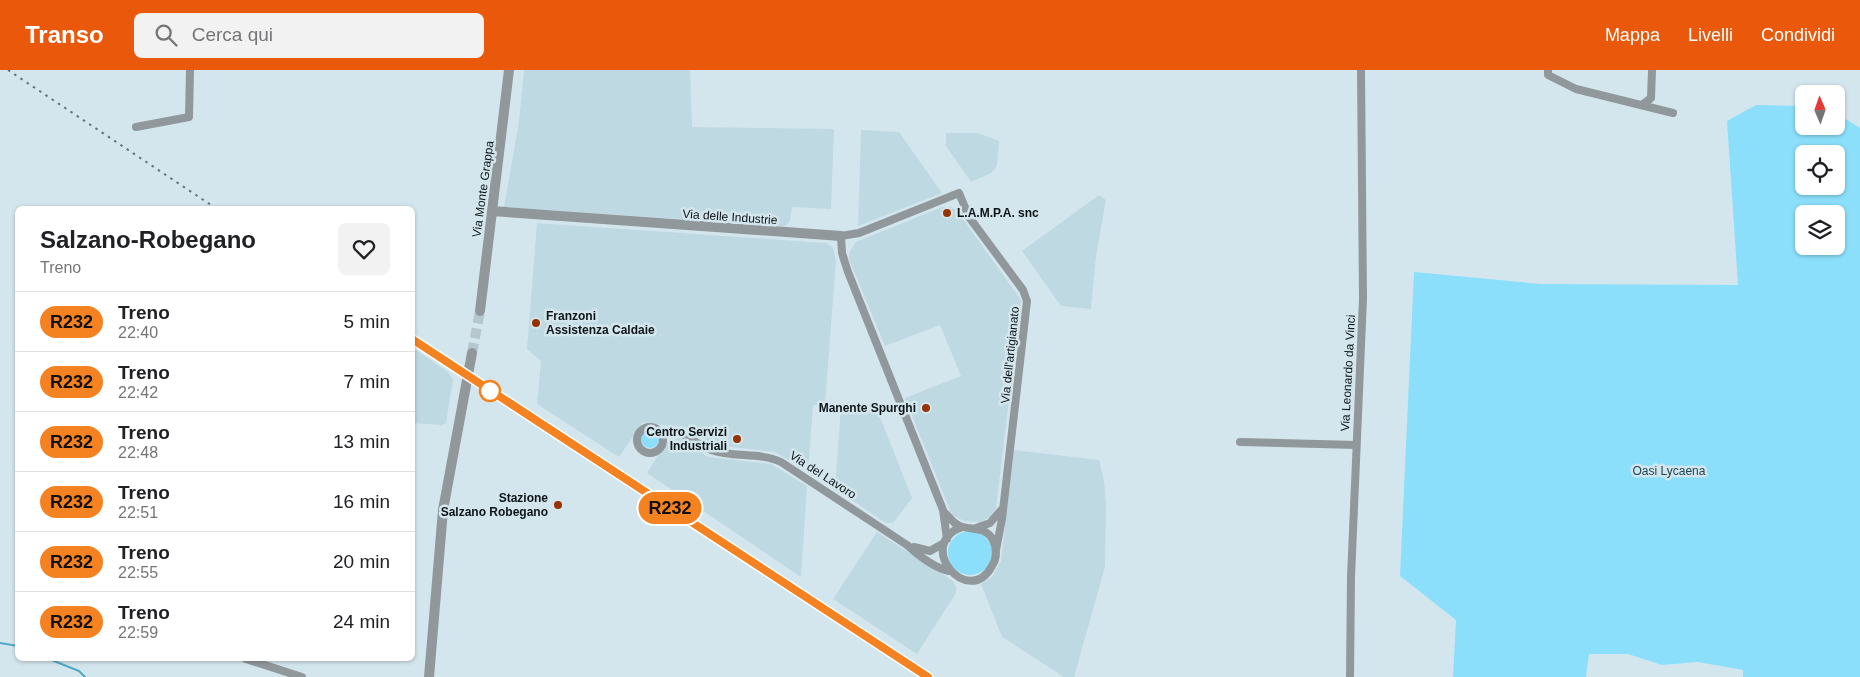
<!DOCTYPE html>
<html lang="it">
<head>
<meta charset="utf-8">
<style>
	:root { --surface:#fff; --page:#f2f2f2; --text:#202124; --muted:#757577; --line:#e0e0e0; --accent:#ea580c }
	body { margin:0; font-family:Arial,sans-serif; background:var(--page); color:var(--text); height:100vh; display:flex; flex-direction:column; font-size:19px; white-space:nowrap }
	* { box-sizing:border-box; margin:0 }
	p { font-size:16px; color:var(--muted) }
	.icon { flex:none; width:28px; height:28px; fill:none; stroke:currentColor; stroke-width:2; stroke-linecap:round; stroke-linejoin:round }
	.map { position:relative; flex:1; overflow:hidden }
	.details { position:absolute; left:15px; top:136px; width:400px; height:455px; display:flex; flex-direction:column; background:var(--surface); border-radius:8px; box-shadow:0 1px 4px #0004 }
	.details>* { flex:none }
	.badge { padding:0 10px; border-radius:16px; font-size:18px; line-height:32px }
	.needle { width:32px; rotate:358deg }
	.tools { position:absolute; left:1795px; top:15px; display:grid; gap:10px }
	.tools a { display:grid; place-items:center; width:50px; height:50px; border-radius:8px; background:var(--surface); box-shadow:0 1px 4px #0004; font-size:25px }
	.map>.badge { position:absolute; translate:-50% -50%; box-shadow:0 0 0 2px #fff }
	.round { display:grid; place-items:center; flex:none; width:52px; height:52px; border-radius:8px; background:var(--page) }
	.summary { display:flex; align-items:center; justify-content:space-between; height:85px; padding:0 25px }
	h1 { font-size:24px; font-weight:600; line-height:38px }
	ul { padding:0; list-style:none }
	li { display:flex; align-items:center; gap:15px; height:60px; padding:0 25px; border-top:1px solid var(--line) }
	li div { flex:1 }
	li b { display:block; font-size:19px }
	li em { font-style:normal }
	li .badge { min-width:55px; font-weight:700; text-align:center }
	header { display:flex; align-items:center; gap:30px; box-sizing:border-box; height:70px; padding:0 25px; background:var(--accent); color:#fff }
	header strong { font-size:24px }
	nav { display:flex; gap:28px; margin-inline-start:auto; font-size:18px }
	.search { width:350px; height:45px; background:var(--page); display:flex; align-items:center; gap:12px; box-sizing:border-box; padding:0 18px; border-radius:8px; color:var(--muted); font-size:19px }
	.map>svg:first-child { display:block }
</style>
</head>
<body>
<header>
<strong>Transo</strong>
<div class="search"><svg class="icon" aria-label="search" viewBox="0 0 24 24"><circle cx="10" cy="10" r="6"/><path d="M15 15l6 6"/></svg>Cerca qui</div>
<nav><a>Mappa</a><a>Livelli</a><a>Condividi</a></nav>
</header>
<div class="map">
<svg width="1860" height="607" viewBox="0 0 1860 607">
	<rect width="100%" height="100%" fill="#d4e6ed"/>
	<!-- built -->
	<path fill="#bed9e2" d="M524,0H690L692,57L834,59L831,139L792,137L790,151L787,155L783,156L504,137L519,52Z
		M861,60L899,62L942,123L858,156Z
		M946,63H977L999,71L997,96L991,103L971,112L946,76Z
		M1099,125L1106,130L1096,186L1091,239L1061,236L1022,181Z
		M942,137H951L958,142L1021,230L996,438L990,447L980,452L964,451L952,445L905,328L961,306L940,255L885,276L849,189V183L856,172Z
		M537,153L826,173L833,177L836,191L825,334L813,335L808,402L775,382L715,375L685,357L642,353L619,387L537,334L541,291L527,279Z
		M413,278L448,302L453,310L446,353L441,355L413,353Z
		M841,336L876,337L912,428L893,453H886L835,419Z
		M680,368L708,387L771,394L807,416L801,507L647,403L665,374L672,369Z
		M1014,380L1099,390L1104,411L1106,434L1105,497L1074,607H1064L1002,567L981,514L992,507L1001,491Z
		M877,462L953,511L956,517V523L917,584L833,529Z"/>
	<!-- green -->
	<path fill="#8bdffb" fill-rule="evenodd" d="M1756,35L1804,36V56H1836V43L1860,58V607H1743V600L1698,592L1662,595L1628,584H1589L1586,607H1453L1456,550L1400,506L1414,202L1541,214L1738,215L1727,51ZM1804,84H1836V116H1804ZM1804,144H1836V176H1804Z
		M641 369a9 9 0 1 1 18 0a9 9 0 1 1-18 0Z
		M948 483a22 22 0 1 1 44 0a22 22 0 1 1-44 0Z"/>
	<g fill="none" stroke-linecap="round" stroke-linejoin="round">
		<!-- stream -->
		<path stroke="#4faac6" stroke-width="2" d="M0,573L18,576
			M49,589L79,601L85,607"/>
		<!-- tertiary-tunnel -->
		<path stroke="#b6c6cd" stroke-width="10" stroke-dasharray="10 5" stroke-linecap="butt" d="M472,283L480,241"/>
		<!-- minor -->
		<path stroke="#91989b" stroke-width="8" d="M1548,0V5L1576,19L1673,43
			M1642,35L1651,28L1652,0
			M136,57L189,47L190,0
			M637 370a13 13 0 1 1 26 0a13 13 0 1 1-26 0Z
			M661,364C684,356 692,374 711,380C733,388 760,382 781,392L907,475C918,485 935,498 949,501
			M1240,372L1356,375
			M945,443C950,448 955,456 963,457C974,460 986,457 993,470C997,479 997,488 992,496C968,540 914,474 962,457
			M976,458L990,453L1002,439
			M947,469L943,440L848,202L842,183L841,166L859,163L959,123L969,147L1023,220L1027,231L1002,449L996,480
			M914,477L930,481L944,473
			M246,589L302,607
			M1350,607L1351,507L1363,229L1361,0"/>
		<!-- tertiary -->
		<path stroke="#91989b" stroke-width="10" d="M492,141L841,166
			M480,241L509,0
			M429,607L443,440L472,283"/>
		<!-- rail -->
		<path stroke="#667276" stroke-width="2" stroke-dasharray="2.5 5" stroke-linecap="butt" d="M8,0L217,139
			M412,269L928,607"/>
	</g>
	<g fill="none" stroke-linecap="round" stroke-linejoin="round">
		<defs>
			<path id="line" d="M412,269L928,607"/>
		</defs>
		<!-- line casing -->
		<use href="#line" stroke="#fff" stroke-width="11"/>
		<!-- line -->
		<use href="#line" stroke="#f58220" stroke-width="8"/>
	</g>
	<!-- markers -->
	<g fill="#973300" stroke="#d4e6ed" stroke-width="2">
		<circle cx="947" cy="143" r="5"/>
		<circle cx="536" cy="253" r="5"/>
		<circle cx="926" cy="338" r="5"/>
		<circle cx="737" cy="369" r="5"/>
		<circle cx="558" cy="435" r="5"/>
	</g>
	<circle fill="#fff" stroke="#f58220" stroke-width="2.5" cx="490" cy="321" r="10"/>
	<g text-anchor="middle" dominant-baseline="central" stroke-width="5" stroke-linejoin="round" paint-order="stroke">
		<!-- street labels -->
		<g font-size="12" fill="#0d1416" stroke="#d4e6ed">
			<text transform="translate(483 119) rotate(-82)">Via Monte Grappa</text>
			<text transform="translate(730 147) rotate(4)">Via delle Industrie</text>
			<text transform="translate(1010 285) rotate(-84)">Via dell'artigianato</text>
			<text transform="translate(1348 303) rotate(-87)">Via Leonardo da Vinci</text>
			<text transform="translate(823 405) rotate(33)">Via del Lavoro</text>
		</g>
		<!-- poi labels -->
		<g font-size="12" font-weight="bold" fill="#0d1416" stroke="#d4e6ed" text-anchor="end">
			<text x="957" y="143" text-anchor="start">L.A.M.P.A. snc</text>
			<text x="546" y="246" text-anchor="start">Franzoni<tspan x="546" dy="14">Assistenza Caldaie</tspan></text>
			<text x="916" y="338">Manente Spurghi</text>
			<text x="727" y="362">Centro Servizi<tspan x="727" dy="14">Industriali</tspan></text>
			<text x="548" y="428">Stazione<tspan x="548" dy="14">Salzano Robegano</tspan></text>
		</g>
		<!-- park labels -->
		<g font-size="12" fill="#1e4653" stroke="#d4e6ed">
			<text x="1669" y="401">Oasi Lycaena</text>
		</g>
	</g>
</svg>
<div class="tools">
<a><svg class="needle" viewBox="-14 -14 28 28"><path d="M0-13l5 13h-10z" fill="#e53935"/><path d="M0 13l5-13h-10z" fill="#757577"/></svg></a>
<a><svg class="icon" aria-label="locate" viewBox="0 0 24 24"><circle cx="12" cy="12" r="6"/><path d="M12 2v4M12 18v4M2 12h4M18 12h4"/></svg></a>
<a><svg class="icon" aria-label="layers" viewBox="0 0 24 24"><path d="M12 4l9 5-9 5-9-5zM3 14l9 5 9-5"/></svg></a>
</div>
<b class="badge" style="left:670px;top:438px;background:#f58220;color:#111">R232</b>
<section class="details">
<div class="summary"><div><h1>Salzano-Robegano</h1><p>Treno</p></div><a class="round"><svg class="icon" aria-label="heart" viewBox="0 0 24 24"><path d="M12 20l-8-8c-3-5 5-10 8-4 3-6 11-1 8 4z"/></svg></a></div>
<ul>
<li><span class="badge" style="background:#f58220;color:#111">R232</span><div><b>Treno</b><p>22:40</p></div><em>5 min</em></li>
<li><span class="badge" style="background:#f58220;color:#111">R232</span><div><b>Treno</b><p>22:42</p></div><em>7 min</em></li>
<li><span class="badge" style="background:#f58220;color:#111">R232</span><div><b>Treno</b><p>22:48</p></div><em>13 min</em></li>
<li><span class="badge" style="background:#f58220;color:#111">R232</span><div><b>Treno</b><p>22:51</p></div><em>16 min</em></li>
<li><span class="badge" style="background:#f58220;color:#111">R232</span><div><b>Treno</b><p>22:55</p></div><em>20 min</em></li>
<li><span class="badge" style="background:#f58220;color:#111">R232</span><div><b>Treno</b><p>22:59</p></div><em>24 min</em></li>
</ul>
</section>
</div>
</body>
</html>
